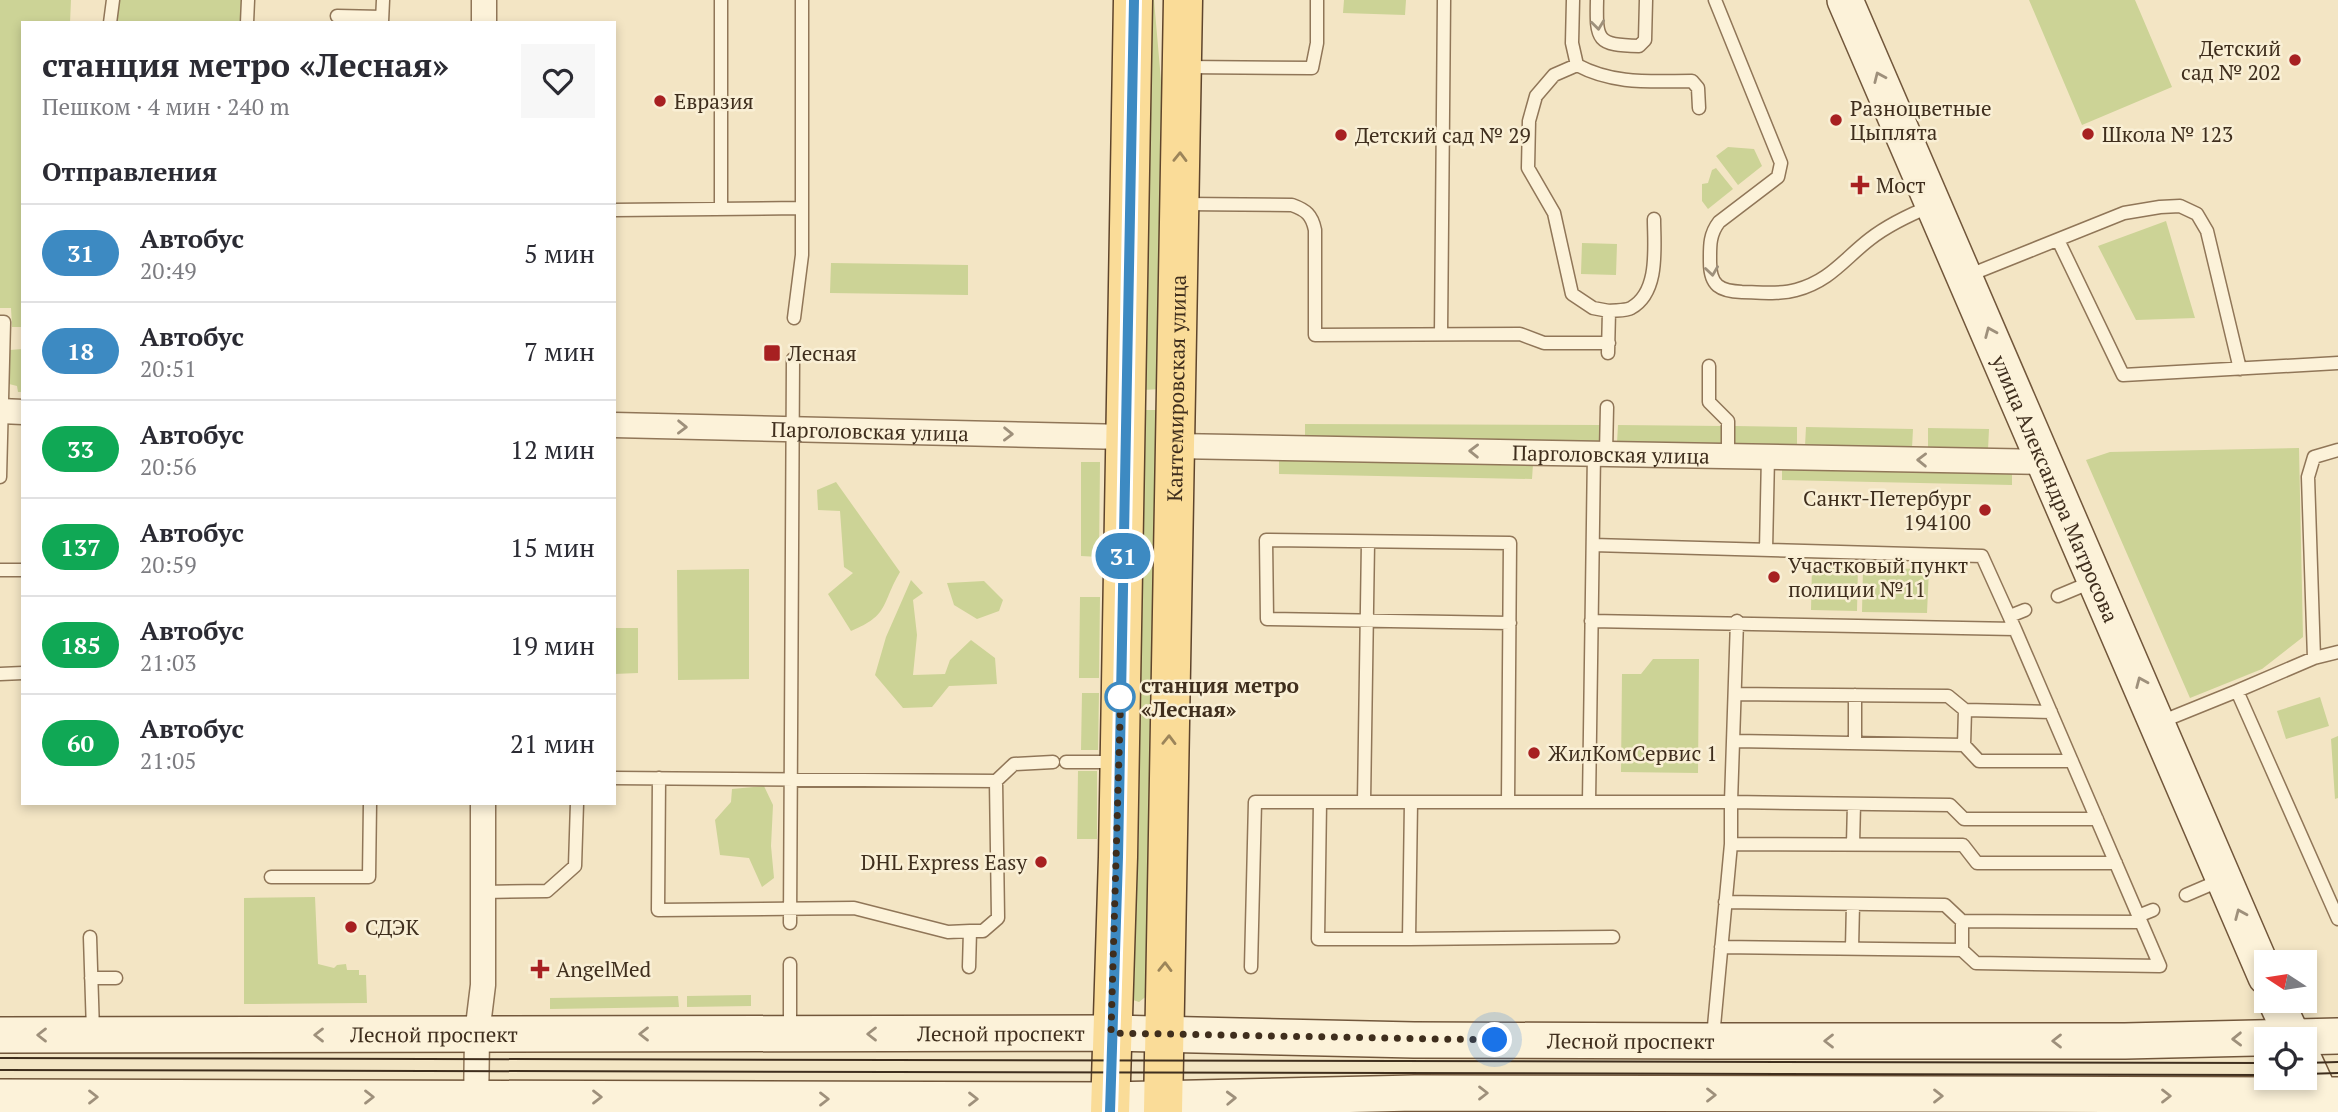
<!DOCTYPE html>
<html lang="ru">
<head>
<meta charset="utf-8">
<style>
	:root { --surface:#fff; --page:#f7f7f7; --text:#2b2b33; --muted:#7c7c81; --line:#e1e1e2 }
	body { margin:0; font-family:"PT Serif",serif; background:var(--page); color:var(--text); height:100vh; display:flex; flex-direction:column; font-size:26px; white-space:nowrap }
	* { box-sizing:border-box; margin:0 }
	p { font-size:23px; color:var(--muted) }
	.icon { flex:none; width:38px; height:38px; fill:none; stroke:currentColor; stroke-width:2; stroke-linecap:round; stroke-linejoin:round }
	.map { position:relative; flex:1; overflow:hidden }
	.panel { position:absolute; left:21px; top:21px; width:595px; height:784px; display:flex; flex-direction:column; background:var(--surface); border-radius:0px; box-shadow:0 4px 10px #0003 }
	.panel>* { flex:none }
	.badge { padding:0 14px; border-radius:23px; font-size:24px; line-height:46px }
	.needle { width:46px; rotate:282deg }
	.fabs { position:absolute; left:2254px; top:950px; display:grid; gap:14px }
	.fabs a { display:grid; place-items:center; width:63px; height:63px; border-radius:0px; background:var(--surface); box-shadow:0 4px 10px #0003; font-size:35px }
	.you { position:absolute; width:35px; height:35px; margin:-18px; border:5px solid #fff; border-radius:50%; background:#1a73e8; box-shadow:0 0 0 10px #1a73e833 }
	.map>.badge { position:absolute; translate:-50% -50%; box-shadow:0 0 0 4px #fff }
	h2 { padding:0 21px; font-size:26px; line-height:63px }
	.round { display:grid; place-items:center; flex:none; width:74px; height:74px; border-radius:0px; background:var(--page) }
	.headline { display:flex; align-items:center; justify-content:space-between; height:119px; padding:0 21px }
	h1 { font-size:33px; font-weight:700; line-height:52px }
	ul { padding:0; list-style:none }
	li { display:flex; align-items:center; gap:21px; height:98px; padding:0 21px; border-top:2px solid var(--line) }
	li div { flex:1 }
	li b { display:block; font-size:26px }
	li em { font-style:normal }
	li .badge { min-width:77px; font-weight:700; text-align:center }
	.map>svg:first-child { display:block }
</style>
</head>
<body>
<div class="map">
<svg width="2338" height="1112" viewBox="0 0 2338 1112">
	<rect width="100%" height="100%" fill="#f3e5c4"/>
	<!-- green -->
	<path fill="#ccd396" d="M0,0H71L70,23H23V327H12L11,308H0Z
		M119,0H242V23H116Z
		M1147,0H1154L1164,115L1161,389L1143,390Z
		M1344,0H1406L1405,15L1343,13Z
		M2029,0H2135L2172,87L2082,125Z
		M1728,147L1754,149L1762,166L1738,185L1716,156Z
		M1716,168L1733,189L1708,209L1702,201V184L1708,183L1712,170Z
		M2166,221L2195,318L2136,320L2098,246Z
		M1582,243L1617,244L1616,275L1581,274Z
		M831,263L968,265V295L830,293Z
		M23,349V392H18L17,386L9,384L10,350Z
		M1143,410H1160L1148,995L1139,1002L1133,1000L1131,994L1139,833Z
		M1305,424L1600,425V443L1305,437Z
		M1618,425L1722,426V445L1617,443Z
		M1735,426L1797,427V446L1735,445Z
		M1806,427L1913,429L1912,448L1805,446Z
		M1928,428L1989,429L1988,450L1928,449Z
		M2299,448L2303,637L2262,669L2190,698L2086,460L2110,452Z
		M1279,458L1533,464L1532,479L1279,474Z
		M1081,462H1100L1099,557L1081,556Z
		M1782,469L2012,473V485L1782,480Z
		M836,482L900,572C881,604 890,615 851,631L828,594L853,573L844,567L840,511L818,510L817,490Z
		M1812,566L1858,567L1857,611L1811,610Z
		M1863,568L1929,569L1927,613L1862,612Z
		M749,569V679L678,680L677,570Z
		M911,580L923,593L913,600L917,635L913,675L945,674L950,660L971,640L995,658L997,684L949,686L932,707L903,708L875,675L886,637Z
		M984,581L1003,600L999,611L977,619L954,605L947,583Z
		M1080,597H1100L1099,678H1079Z
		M614,628H638V673L614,674Z
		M1653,659H1699L1698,773L1621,772L1622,674H1641Z
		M1082,693H1099L1098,750H1081Z
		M2320,697L2329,726L2286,739L2277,711Z
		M2338,736V798L2335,799L2331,739Z
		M1078,771H1097V839H1077Z
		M764,786L773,805L771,846L774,878L762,887L749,858L720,855L715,820L731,802L732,789Z
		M315,897L318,964L334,968L337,965L346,964L347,970H359V975H366L367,1003L244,1004V898Z
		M751,995V1006L687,1007V996Z
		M678,996L679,1007L550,1009V998Z"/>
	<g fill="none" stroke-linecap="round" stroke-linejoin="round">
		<defs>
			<path id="lane" d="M1573,0L1572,43L1577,65L1554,75L1536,96L1529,121L1528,168L1554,213L1572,294L1593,308L1609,311L1608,353
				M1597,0C1596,41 1597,45 1639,46L1645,40L1646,0
				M1715,0L1781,163L1778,177L1719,222C1709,235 1710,247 1710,262C1710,286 1720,291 1742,292C1759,292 1779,295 1796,290C1830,281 1844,259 1870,239C1888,225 1909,215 1931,206
				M337,16L382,17
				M382,22L383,0
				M110,23L113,0
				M247,23L248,0
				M1577,65C1614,85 1652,81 1692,81L1698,88L1699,108
				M1185,67L1312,68L1317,43V0
				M1183,204L1292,205C1306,210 1312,215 1315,230V335L1520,334L1544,343H1609
				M721,209V0
				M614,210L801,208
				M2059,242L2123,375L2338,363
				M1967,276L2124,213L2160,207L2180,206L2197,214L2207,231L2240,369
				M1609,311C1615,310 1626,311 1631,308C1660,292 1654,246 1654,219
				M794,318L802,255V0
				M0,322H4L0,477
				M1441,334L1444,0
				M1709,366V402L1728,421V455
				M1606,453L1607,407
				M1766,550L1768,456
				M0,570H23
				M2058,596L2094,581
				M2010,616L2025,610
				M1591,621L2015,629L1982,556L1593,545
				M1737,621L1731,802L1950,805L1964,819H2097
				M2314,658L2308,477L2314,457L2338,450
				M0,674L23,673
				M2237,691L2314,658L2338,652
				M1735,694L1948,696L1965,710L2051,712
				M2158,723L2237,691L2338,919
				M1734,741L1964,745L1979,761H2072
				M1855,743V695
				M1964,745L1965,710
				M1066,762H1115
				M614,778L996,781L1014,764L1053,762
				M659,778L658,910L854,908L948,932L970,931L969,967
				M1320,802H1411
				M1364,802L1368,542
				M1508,802L1510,543L1266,540L1267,619L1510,623
				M1589,802L1594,453
				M1731,844L1963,845L1977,863H2116
				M1853,844L1854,804
				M271,877H369L370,803
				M483,892L547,891L575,866L577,803
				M2186,895L2221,880
				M1725,902L1945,905L1962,921L2141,922
				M2138,916L2153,910
				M790,923L793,359
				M970,931H983L998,918L996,781
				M90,937L93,1031
				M1409,939L1613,937
				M1721,947L1962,950L1976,963L2160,966L2015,629
				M1852,948L1853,904
				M1962,950V921
				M1251,967L1255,802H1320L1318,939H1409L1411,802H1731V844L1713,1037
				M91,978H116
				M790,1031V964"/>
			<g id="street">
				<path d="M484,23V0"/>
				<path d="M0,411L23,412"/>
				<path id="s1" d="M614,425L1126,437"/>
				<path id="s2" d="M1175,446L2046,462"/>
				<path d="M476,1112L477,1034L483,985V803"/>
			</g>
			<g id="secondary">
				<path id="s3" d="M1845,0L2266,977"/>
				<path d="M2276,1001L2294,1040"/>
				<path id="s4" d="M0,1035L1111,1033L1414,1040L1713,1041H2125L2338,1036"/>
				<path d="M2305,1062L2328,1112"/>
				<path d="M0,1097L1110,1100L1415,1093L2338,1095"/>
			</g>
			<g id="primary">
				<path d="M1110,1112L1118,857L1133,0"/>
				<path id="s5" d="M1163,1112L1183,0"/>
			</g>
		</defs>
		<!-- lane casing -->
		<use href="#lane" stroke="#907658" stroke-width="15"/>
		<!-- street casing -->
		<use href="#street" stroke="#907658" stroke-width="27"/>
		<!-- secondary casing -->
		<use href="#secondary" stroke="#72573b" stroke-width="38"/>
		<!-- primary casing -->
		<use href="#primary" stroke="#5e442c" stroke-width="41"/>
		<!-- lane -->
		<use href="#lane" stroke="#fcf2d9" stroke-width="12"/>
		<!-- street -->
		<use href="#street" stroke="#fcf2d9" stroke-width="24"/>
		<!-- secondary -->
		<use href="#secondary" stroke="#fcf2d9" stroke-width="35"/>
		<!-- primary -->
		<use href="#primary" stroke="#fadc98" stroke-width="38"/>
		<!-- tram -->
		<path stroke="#3f2e1d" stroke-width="2" d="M0,1058L2266,1063
			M2305,1063L2338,1062
			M0,1070L2266,1075
			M2305,1074L2338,1073"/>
	</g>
	<!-- one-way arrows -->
	<defs><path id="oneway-chevron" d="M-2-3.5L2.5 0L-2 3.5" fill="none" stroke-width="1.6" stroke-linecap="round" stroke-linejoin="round" transform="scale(1.75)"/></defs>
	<g stroke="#9e907b">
		<use href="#oneway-chevron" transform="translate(1598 25) rotate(83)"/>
		<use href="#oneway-chevron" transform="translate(1879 77) rotate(-114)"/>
		<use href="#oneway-chevron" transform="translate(1712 271) rotate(82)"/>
		<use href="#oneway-chevron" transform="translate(1990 332) rotate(-113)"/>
		<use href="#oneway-chevron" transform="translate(682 427) rotate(1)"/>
		<use href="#oneway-chevron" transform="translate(1008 434) rotate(1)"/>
		<use href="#oneway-chevron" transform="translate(1474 451) rotate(-179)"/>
		<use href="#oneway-chevron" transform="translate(1922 460) rotate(-179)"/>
		<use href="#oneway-chevron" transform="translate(2141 682) rotate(-113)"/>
		<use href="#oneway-chevron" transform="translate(2240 914) rotate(-113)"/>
		<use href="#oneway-chevron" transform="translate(644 1034) rotate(-180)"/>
		<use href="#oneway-chevron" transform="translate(872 1034) rotate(180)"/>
		<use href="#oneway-chevron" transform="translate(42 1035) rotate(-180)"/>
		<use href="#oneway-chevron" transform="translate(319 1035) rotate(180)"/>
		<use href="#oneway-chevron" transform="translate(2237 1039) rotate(179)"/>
		<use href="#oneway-chevron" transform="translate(1829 1041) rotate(180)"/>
		<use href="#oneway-chevron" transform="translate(2057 1041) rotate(180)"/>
		<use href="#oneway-chevron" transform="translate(1483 1093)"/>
		<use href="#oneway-chevron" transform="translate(1711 1095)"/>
		<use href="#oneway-chevron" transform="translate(1938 1096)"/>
		<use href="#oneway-chevron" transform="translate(2166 1096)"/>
		<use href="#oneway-chevron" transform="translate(93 1097)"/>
		<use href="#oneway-chevron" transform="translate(369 1097)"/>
		<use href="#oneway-chevron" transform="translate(597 1097)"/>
		<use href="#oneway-chevron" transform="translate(1231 1098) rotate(-2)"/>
		<use href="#oneway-chevron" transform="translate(824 1099)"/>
		<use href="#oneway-chevron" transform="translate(973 1099)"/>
	</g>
	<g stroke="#9c855a">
		<use href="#oneway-chevron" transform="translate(1180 157) rotate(-89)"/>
		<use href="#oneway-chevron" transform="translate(1169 740) rotate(-89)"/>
		<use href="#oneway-chevron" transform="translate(1165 967) rotate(-89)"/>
	</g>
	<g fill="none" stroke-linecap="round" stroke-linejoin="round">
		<defs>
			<path id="line" d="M1110,1112L1118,857L1134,0"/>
		</defs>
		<!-- line casing -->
		<use href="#line" stroke="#fff" stroke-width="16"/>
		<!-- line -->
		<use href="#line" stroke="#3d8ac2" stroke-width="10"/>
		<!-- walk -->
		<path stroke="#3f2e1d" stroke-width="7" stroke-dasharray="0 12.6" d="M1120,697L1121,687L1111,1033L1495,1040"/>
	</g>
	<!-- markers -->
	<g fill="#a72021" stroke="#f9efd5" stroke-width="2.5">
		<circle cx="2295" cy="60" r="7"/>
		<circle cx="660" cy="101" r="7"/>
		<circle cx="1836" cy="120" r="7"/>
		<circle cx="2088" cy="134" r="7"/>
		<circle cx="1341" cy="135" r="7"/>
		<path d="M1856.5 174.5h7v7h7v7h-7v7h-7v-7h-7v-7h7z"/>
		<rect x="763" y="344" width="18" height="18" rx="3.5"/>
		<circle cx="1985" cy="510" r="7"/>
		<circle cx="1774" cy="577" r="7"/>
		<circle cx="1534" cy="753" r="7"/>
		<circle cx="1041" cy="862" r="7"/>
		<circle cx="351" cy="927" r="7"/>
		<path d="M536.5 958.5h7v7h7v7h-7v7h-7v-7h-7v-7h7z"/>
	</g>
	<circle fill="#fff" stroke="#3d8ac2" stroke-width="3.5" cx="1120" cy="697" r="14"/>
	<g text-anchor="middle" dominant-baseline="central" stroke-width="5" stroke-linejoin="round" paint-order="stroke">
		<!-- poi labels -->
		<g font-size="21" fill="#3f2e1d" stroke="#f9efd5" text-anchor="start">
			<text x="2281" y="48" text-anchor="end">Детский<tspan x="2281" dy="24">сад № 202</tspan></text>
			<text x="674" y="101">Евразия</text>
			<text x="1850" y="108">Разноцветные<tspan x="1850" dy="24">Цыплята</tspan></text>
			<text x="2102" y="134">Школа № 123</text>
			<text x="1355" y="135">Детский сад № 29</text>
			<text x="1876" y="185">Мост</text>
			<text x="788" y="353">Лесная</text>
			<text x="1971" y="498" text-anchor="end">Санкт-Петербург<tspan x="1971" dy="24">194100</tspan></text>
			<text x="1788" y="565">Участковый пункт<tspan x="1788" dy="24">полиции №11</tspan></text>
			<text x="1548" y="753">ЖилКомСервис 1</text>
			<text x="1027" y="862" text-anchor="end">DHL Express Easy</text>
			<text x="365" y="927">СДЭК</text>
			<text x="556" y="969">AngelMed</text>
		</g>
		<!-- street labels -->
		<g font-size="21" fill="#3f2e1d" stroke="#f9efd5">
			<text stroke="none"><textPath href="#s5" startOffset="724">Кантемировская улица</textPath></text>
			<text stroke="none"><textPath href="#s1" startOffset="256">Парголовская улица</textPath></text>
			<text stroke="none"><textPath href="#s2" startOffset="436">Парголовская улица</textPath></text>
			<text stroke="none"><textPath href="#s3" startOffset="532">улица Александра Матросова</textPath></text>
			<text stroke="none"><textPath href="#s4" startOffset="434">Лесной проспект</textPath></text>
			<text stroke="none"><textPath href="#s4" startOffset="1001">Лесной проспект</textPath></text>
			<text stroke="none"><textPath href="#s4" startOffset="1631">Лесной проспект</textPath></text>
		</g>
		<!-- stop labels -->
		<g font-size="21" font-weight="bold" fill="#3f2e1d" stroke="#f9efd5" text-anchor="start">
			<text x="1141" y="685">станция метро<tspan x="1141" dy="24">«Лесная»</tspan></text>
		</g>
	</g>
</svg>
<div class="fabs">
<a><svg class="needle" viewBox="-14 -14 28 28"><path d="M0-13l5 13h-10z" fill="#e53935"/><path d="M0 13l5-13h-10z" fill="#7c7c81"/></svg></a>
<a><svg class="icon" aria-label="locate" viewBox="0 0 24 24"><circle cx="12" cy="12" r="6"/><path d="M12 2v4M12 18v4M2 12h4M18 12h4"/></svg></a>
</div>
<div class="you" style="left:1495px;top:1040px"></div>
<b class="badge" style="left:1123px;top:556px;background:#3d8ac2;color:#fff">31</b>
<section class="panel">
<div class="headline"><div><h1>станция метро «Лесная»</h1><p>Пешком · 4 мин · 240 m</p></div><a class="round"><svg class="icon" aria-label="heart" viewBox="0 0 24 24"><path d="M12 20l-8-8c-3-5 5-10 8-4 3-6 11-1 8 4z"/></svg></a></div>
<h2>Отправления</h2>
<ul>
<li><span class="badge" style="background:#3d8ac2;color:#fff">31</span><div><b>Автобус</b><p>20:49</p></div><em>5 мин</em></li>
<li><span class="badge" style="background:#3d8ac2;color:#fff">18</span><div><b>Автобус</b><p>20:51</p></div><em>7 мин</em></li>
<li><span class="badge" style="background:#10a855;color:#fff">33</span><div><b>Автобус</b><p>20:56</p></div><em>12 мин</em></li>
<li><span class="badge" style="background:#10a855;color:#fff">137</span><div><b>Автобус</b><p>20:59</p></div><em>15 мин</em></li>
<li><span class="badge" style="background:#10a855;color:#fff">185</span><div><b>Автобус</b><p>21:03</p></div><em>19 мин</em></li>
<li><span class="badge" style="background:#10a855;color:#fff">60</span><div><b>Автобус</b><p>21:05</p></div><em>21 мин</em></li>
</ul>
</section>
</div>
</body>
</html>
